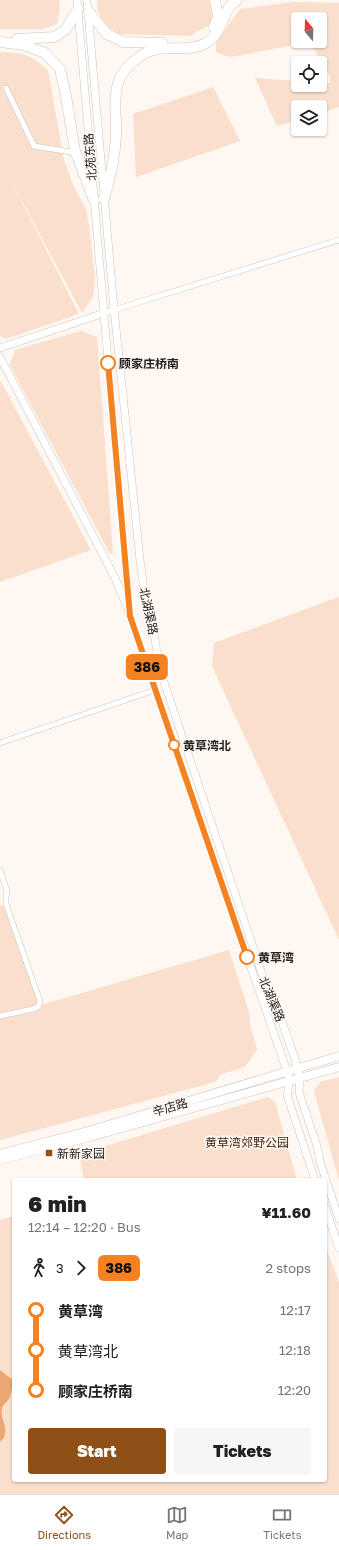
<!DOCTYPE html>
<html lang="en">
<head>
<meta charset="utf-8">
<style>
	:root { --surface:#fff; --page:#f6f6f6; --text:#202124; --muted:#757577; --line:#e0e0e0; --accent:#8f5018 }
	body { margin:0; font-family:"Golos Text","Noto Sans SC",sans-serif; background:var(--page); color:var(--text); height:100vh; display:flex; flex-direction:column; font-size:15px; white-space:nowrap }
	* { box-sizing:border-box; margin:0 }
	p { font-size:13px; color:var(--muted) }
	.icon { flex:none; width:22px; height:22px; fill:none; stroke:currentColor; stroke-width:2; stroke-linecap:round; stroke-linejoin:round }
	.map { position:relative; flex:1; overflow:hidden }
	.drawer { position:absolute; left:12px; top:1178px; width:315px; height:304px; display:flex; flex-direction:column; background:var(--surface); border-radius:4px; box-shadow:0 1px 3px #0004 }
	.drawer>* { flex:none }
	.badge { padding:0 8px; border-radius:6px; font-size:14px; line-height:26px }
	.needle { width:26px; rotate:341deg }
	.controls { position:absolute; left:291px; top:12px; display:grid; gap:8px }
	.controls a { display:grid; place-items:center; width:36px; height:36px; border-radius:4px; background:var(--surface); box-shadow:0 1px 3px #0004; font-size:20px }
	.map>.badge { position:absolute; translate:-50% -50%; box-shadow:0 0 0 2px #fff }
	.legs { display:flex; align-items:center; gap:6px; height:44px; padding:0 16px; font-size:13px }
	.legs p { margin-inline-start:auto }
	.overview { display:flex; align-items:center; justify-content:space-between; height:68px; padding:0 16px }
	h1 { font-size:22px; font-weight:800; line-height:30px }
	.button { display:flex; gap:8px; margin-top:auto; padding:8px 16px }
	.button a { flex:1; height:46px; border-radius:4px; background:var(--accent); color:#fff; font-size:16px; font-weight:800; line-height:46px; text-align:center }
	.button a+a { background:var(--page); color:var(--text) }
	ul { padding:0 16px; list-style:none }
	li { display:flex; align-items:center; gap:14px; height:40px; font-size:15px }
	li i { display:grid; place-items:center; width:6px; height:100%; margin:0 5px; background:currentColor }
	li i::after { content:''; width:10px; height:10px; margin:-5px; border:3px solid; border-radius:50%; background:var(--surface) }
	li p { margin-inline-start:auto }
	li:first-child i { background:linear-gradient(#0000 50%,currentColor 0) }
	li:last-child i { background:linear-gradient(currentColor 50%,#0000 0) }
	.dock { display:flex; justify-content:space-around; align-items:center; height:56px; border-top:1px solid var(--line); background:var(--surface); font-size:11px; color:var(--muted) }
	.dock a { display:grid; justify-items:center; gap:2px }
	.dock .selected { color:var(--accent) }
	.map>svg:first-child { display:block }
</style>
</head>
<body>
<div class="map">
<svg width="339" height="1494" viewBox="0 0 339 1494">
	<rect width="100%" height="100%" fill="#fff7f1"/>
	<!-- green -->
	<path fill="#fadfcd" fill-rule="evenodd" d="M0,0H59L60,8L57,24L42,29H0Z
		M97,0H210L214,13L209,25L190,36L118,34L104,23L98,12Z
		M294,2L339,3V107L320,113V107H298V120L277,126L255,78L298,81V85H320V83H330V76L310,42L230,57L216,52V42L240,9ZM298,19H320V41H298Z
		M0,52C25,53 29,54 48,70L64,160L74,187L86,209L89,225L95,279L93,297L82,313L9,177L79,314L6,339L0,336Z
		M213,87L240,141L136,177L133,114Z
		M81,331L97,337L113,553L110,554L10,365L15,350Z
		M0,380L91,550L0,582Z
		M339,597V940L212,666L214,643Z
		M6,904L41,1005L229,950L249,1012L250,1025L257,1049L245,1067L221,1074L215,1082L0,1140V906Z
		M339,1077V1181L314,1091L320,1082Z
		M268,1097L275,1102L297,1180H84L79,1154Z
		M14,1216V1480H325V1245L339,1283V1494H0V1220Z"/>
	<!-- water -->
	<path fill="#eca774" d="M0,1370L13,1380C12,1386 12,1393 9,1399C7,1402 2,1405 2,1409C0,1421 12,1432 0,1442Z"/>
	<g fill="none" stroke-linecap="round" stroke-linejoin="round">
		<defs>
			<path id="minor" d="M6,88L34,146L71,152
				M104,313L339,240
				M0,743L155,690
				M0,870L7,891L6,897V904L40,1001L39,1006L33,1009L0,1016"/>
			<path id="tertiary" d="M0,348L104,313
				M0,357L115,578L129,612"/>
			<path id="secondary" d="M77,0L130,616L155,690L290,1080L287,1095L315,1180
				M87,0L114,309L140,560L145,599L155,639L159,667L266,986L280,1016L294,1056L300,1078L299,1092L317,1146L321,1165L339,1219
				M325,1207L339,1248"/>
			<path id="primary" d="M0,1154L88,1131L339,1056
				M0,1160L90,1137L339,1067"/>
			<path id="motorway" d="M89,12L107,34L123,42L162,43
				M214,27L218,16L215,0
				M17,39L55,37L66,29L78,9
				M0,42L24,45L45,53L60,69L66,96L75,151L94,200
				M104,199C110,177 115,159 116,136C117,118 112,96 120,78C123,72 128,66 133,62C158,37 184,57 208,42C220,34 222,17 230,6C232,4 235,2 237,0"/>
		</defs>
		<!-- minor casing -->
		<use href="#minor" stroke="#cdc6c0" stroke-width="6"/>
		<!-- tertiary casing -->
		<use href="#tertiary" stroke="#cdc6c0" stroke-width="8"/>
		<!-- secondary casing -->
		<use href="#secondary" stroke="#cdc6c0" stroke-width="8"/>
		<!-- primary casing -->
		<use href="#primary" stroke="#cdc6c0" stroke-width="9"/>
		<!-- motorway casing -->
		<use href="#motorway" stroke="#cdc6c0" stroke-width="11"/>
		<!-- minor -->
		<use href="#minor" stroke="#fff" stroke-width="5"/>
		<!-- tertiary -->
		<use href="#tertiary" stroke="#fff" stroke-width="7"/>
		<!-- secondary -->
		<use href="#secondary" stroke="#fff" stroke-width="7"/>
		<!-- primary -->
		<use href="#primary" stroke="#fff" stroke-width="8"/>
		<!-- motorway -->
		<use href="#motorway" stroke="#fff" stroke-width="10"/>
	</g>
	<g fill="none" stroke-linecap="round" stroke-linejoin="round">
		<defs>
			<path id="line-1" d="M108,363L130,616L247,957"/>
		</defs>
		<!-- line-1 casing -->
		<use href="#line-1" stroke="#fff" stroke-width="9"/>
		<!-- line-1 -->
		<use href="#line-1" stroke="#f58220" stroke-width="6"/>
	</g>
	<!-- markers -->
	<g fill="#fff" stroke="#f58220" stroke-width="2">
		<circle cx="108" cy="363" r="7"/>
		<circle cx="174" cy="745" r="5"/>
		<circle cx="247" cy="957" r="7"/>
	</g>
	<rect fill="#8f5018" stroke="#fff7f1" stroke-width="1.5" x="45" y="1149" width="8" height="8" rx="2"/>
	<g text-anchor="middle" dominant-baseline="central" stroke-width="3.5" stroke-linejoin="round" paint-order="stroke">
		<!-- street labels -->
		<g font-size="12" fill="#262321" stroke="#fff7f1">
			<text transform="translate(90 157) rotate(-95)">北苑东路</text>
			<text transform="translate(149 611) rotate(78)">北湖渠路</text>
			<text transform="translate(272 999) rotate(67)">北湖渠路</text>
			<text transform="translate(170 1107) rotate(-16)">辛店路</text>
		</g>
		<!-- stop labels -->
		<g font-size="12" font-weight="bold" fill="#262321" stroke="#fff7f1" text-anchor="start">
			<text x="119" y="363">顾家庄桥南</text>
			<text x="183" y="745">黄草湾北</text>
			<text x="258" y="957">黄草湾</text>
		</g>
		<!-- park labels -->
		<g font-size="12" fill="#3f240e" stroke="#fff7f1">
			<text x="247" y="1142">黄草湾郊野公园</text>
		</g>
		<!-- poi labels -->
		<g font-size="12" fill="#262321" stroke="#fff7f1" text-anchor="start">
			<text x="57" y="1153">新新家园</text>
		</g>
	</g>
</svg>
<div class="controls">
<a><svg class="needle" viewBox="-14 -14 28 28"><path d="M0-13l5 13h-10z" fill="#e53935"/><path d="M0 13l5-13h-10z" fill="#757577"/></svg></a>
<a><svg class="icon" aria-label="locate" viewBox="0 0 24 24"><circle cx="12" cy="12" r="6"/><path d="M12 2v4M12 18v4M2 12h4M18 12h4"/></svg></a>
<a><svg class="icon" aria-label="layers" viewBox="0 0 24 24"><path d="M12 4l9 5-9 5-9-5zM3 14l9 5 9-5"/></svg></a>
</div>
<b class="badge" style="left:147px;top:667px;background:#f58220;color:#111">386</b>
<section class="drawer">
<div class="overview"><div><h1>6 min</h1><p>12:14 – 12:20 · Bus</p></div><b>¥11.60</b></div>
<div class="legs"><svg class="icon" aria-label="walk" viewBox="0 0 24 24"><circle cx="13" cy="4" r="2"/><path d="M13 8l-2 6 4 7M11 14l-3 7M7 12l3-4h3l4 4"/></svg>3<svg class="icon" aria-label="forward" viewBox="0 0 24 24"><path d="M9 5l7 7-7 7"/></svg><b class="badge" style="background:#f58220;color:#111">386</b><p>2 stops</p></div>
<ul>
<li><i style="color:#f58220"></i><b>黄草湾</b><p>12:17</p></li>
<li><i style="color:#f58220"></i><span>黄草湾北</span><p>12:18</p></li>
<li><i style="color:#f58220"></i><b>顾家庄桥南</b><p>12:20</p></li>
</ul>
<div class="button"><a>Start</a><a>Tickets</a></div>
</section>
</div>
<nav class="dock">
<a class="selected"><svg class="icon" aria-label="directions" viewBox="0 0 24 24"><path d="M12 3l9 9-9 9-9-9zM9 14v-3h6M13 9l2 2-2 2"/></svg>Directions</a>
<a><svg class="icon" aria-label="map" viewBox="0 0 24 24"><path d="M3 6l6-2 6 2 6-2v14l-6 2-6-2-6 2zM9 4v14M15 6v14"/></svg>Map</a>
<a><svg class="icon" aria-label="tickets" viewBox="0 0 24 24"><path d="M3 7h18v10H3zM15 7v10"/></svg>Tickets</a>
</nav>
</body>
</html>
